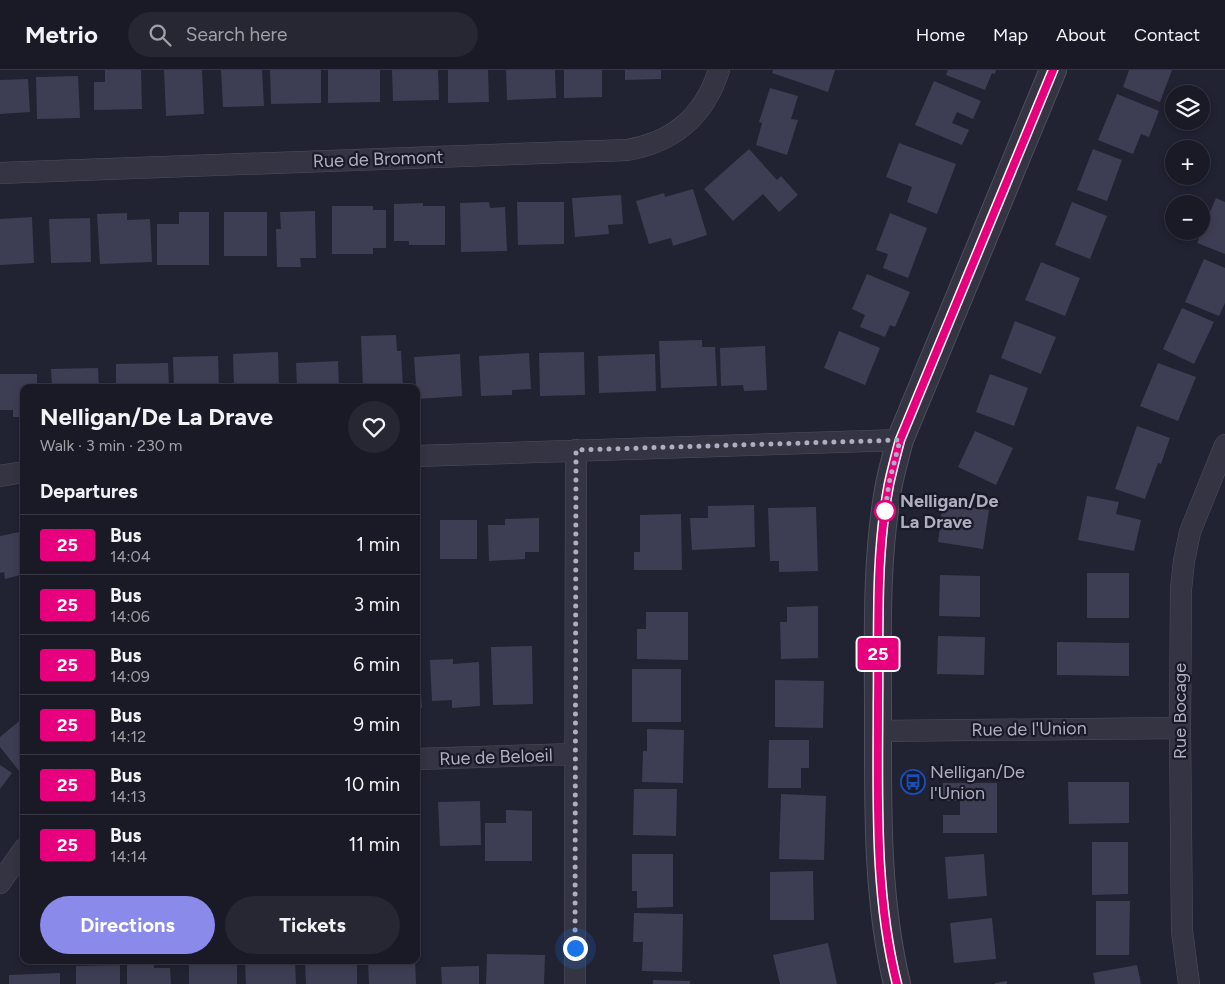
<!DOCTYPE html>
<html lang="en">
<head>
<meta charset="utf-8">
<style>
	:root { --surface:#191a26; --page:#262732; --text:#f1f3f6; --muted:#9fa1a7; --line:#373843; --accent:#898aea }
	body { margin:0; font-family:Figtree,sans-serif; background:var(--page); color:var(--text); height:100vh; display:flex; flex-direction:column; font-size:19px; white-space:nowrap }
	* { box-sizing:border-box; margin:0 }
	p { font-size:16px; color:var(--muted) }
	.icon { flex:none; width:28px; height:28px; fill:none; stroke:currentColor; stroke-width:2; stroke-linecap:round; stroke-linejoin:round }
	.map { position:relative; flex:1; overflow:hidden }
	.details { position:absolute; left:20px; top:314px; width:400px; height:580px; display:flex; flex-direction:column; background:var(--surface); border-radius:10px; box-shadow:0 2px 8px #0003,0 0 0 1px var(--line) }
	.details>* { flex:none }
	.badge { padding:0 10px; border-radius:4px; font-size:18px; line-height:32px }
	.controls { position:absolute; left:1165px; top:15px; display:grid; gap:10px }
	.controls a { display:grid; place-items:center; width:45px; height:45px; border-radius:50%; background:var(--surface); box-shadow:0 2px 8px #0003,0 0 0 1px var(--line); font-size:25px }
	.you { position:absolute; width:25px; height:25px; margin:-12px; border:4px solid #fff; border-radius:50%; background:#1a73e8; box-shadow:0 0 0 8px #1a73e833 }
	.map>.badge { position:absolute; translate:-50% -50%; box-shadow:0 0 0 2px #fff }
	h2 { padding:0 20px; font-size:19px; line-height:45px }
	.round { display:grid; place-items:center; flex:none; width:52px; height:52px; border-radius:26px; background:var(--page) }
	.head { display:flex; align-items:center; justify-content:space-between; height:85px; padding:0 20px }
	h1 { font-size:24px; font-weight:700; line-height:38px }
	.primary-button { display:flex; gap:10px; margin-top:auto; padding:10px 20px }
	.primary-button a { flex:1; height:58px; border-radius:30px; background:var(--accent); color:#fff; font-size:20px; font-weight:700; line-height:58px; text-align:center }
	.primary-button a+a { background:var(--page); color:var(--text) }
	ul { padding:0; list-style:none }
	li { display:flex; align-items:center; gap:15px; height:60px; padding:0 20px; border-top:1px solid var(--line) }
	li div { flex:1 }
	li b { display:block; font-size:19px }
	li em { font-style:normal }
	li .badge { min-width:55px; font-weight:700; text-align:center }
	header { display:flex; align-items:center; gap:30px; box-sizing:border-box; height:70px; padding:0 25px; background:var(--surface); border-bottom:1px solid var(--line) }
	header strong { font-size:24px }
	nav { display:flex; gap:28px; margin-inline-start:auto; font-size:18px }
	.search { width:350px; height:45px; background:var(--page); display:flex; align-items:center; gap:12px; box-sizing:border-box; padding:0 18px; border-radius:28px; color:var(--muted); font-size:19px }
	.map>svg:first-child { display:block }
</style>
</head>
<body>
<header>
<strong>Metrio</strong>
<div class="search"><svg class="icon" aria-label="search" viewBox="0 0 24 24"><circle cx="10" cy="10" r="6"/><path d="M15 15l6 6"/></svg>Search here</div>
<nav><a>Home</a><a>Map</a><a>About</a><a>Contact</a></nav>
</header>
<div class="map">
<svg width="1225" height="914" viewBox="0 0 1225 914">
	<rect width="100%" height="100%" fill="#212232"/>
	<!-- building -->
	<path fill="#3d3e53" d="M105,0H141L142,39L94,40V12H105Z
		M164,0H202L204,44L166,46Z
		M221,0H262L264,36L223,37Z
		M270,0H321V33L271,34Z
		M328,0H380V32L328,33Z
		M392,0H438L439,30L393,31Z
		M448,0H488L489,32L448,33Z
		M506,0H555L556,28L507,30Z
		M564,0H602V27L564,28Z
		M625,0H661V9L625,10Z
		M773,0H835L828,22L772,3Z
		M948,0H996L995,4L992,3L985,20L946,5Z
		M1129,0H1172L1160,32L1123,17Z
		M78,6L80,48L37,49L36,7Z
		M28,9L30,42L0,44V10Z
		M934,11L981,31L973,49L957,42L952,53L969,60L962,75L915,55Z
		M770,18L798,26L791,49L798,50L787,85L756,75L762,53L759,52Z
		M1117,24L1159,41L1149,67L1141,64L1133,84L1098,70Z
		M899,73L956,94L937,144L907,132L912,117L886,107Z
		M749,79L777,110L781,106L798,125L779,142L763,124L733,151L704,119Z
		M1093,79L1122,90L1107,131L1077,120Z
		M693,119L707,165L673,176L671,168L649,174L636,131L664,123L665,127Z
		M621,125L623,154L608,155L609,164L575,167L572,128Z
		M1216,128L1225,132V184L1197,173Z
		M489,132L490,138L505,137L507,181L461,182L460,133Z
		M517,132H564V174L518,175Z
		M1072,132L1107,146L1090,189L1055,175Z
		M423,133V136H445V175H409V171H394V134Z
		M332,136H373V140H386V178H373V184H332Z
		M315,141L316,188H300L301,197H277L276,159H281L280,142Z
		M179,142H209V195H157V154H179Z
		M224,142H267V186H224Z
		M127,143V150L150,149L152,192L100,194L97,144Z
		M890,143L927,158L908,208L883,198L888,184L876,180Z
		M32,147L34,193L0,195V149Z
		M90,148L91,192L51,193L49,149Z
		M1204,189L1225,198V233L1219,246L1185,232Z
		M1041,192L1080,208L1065,246L1025,230Z
		M867,204L910,222L895,257L890,255L885,267L860,257L865,245L852,239Z
		M1182,238L1214,252L1194,294L1163,279Z
		M1015,251L1056,267L1041,304L1001,288Z
		M839,261L880,278L865,315L824,298Z
		M396,265L397,281H401L403,318H363L361,266Z
		M702,270V277H715L717,316L661,318L659,271Z
		M765,276L767,320L744,321L743,315L721,316L720,278Z
		M278,282L279,318H234L233,284Z
		M584,282L585,325L540,326L539,283Z
		M529,283L531,319L512,320V325L481,326L479,286Z
		M460,284L462,326L417,329L414,287Z
		M655,284L656,321L599,323L598,286Z
		M218,286L219,318H174L173,287Z
		M338,291L339,318H297L296,293Z
		M168,293L169,318H116V294Z
		M1158,293L1196,307L1178,351L1140,336Z
		M98,298L99,318H52L51,299Z
		M0,304H37V318H24V347H13V340H0Z
		M990,304L1028,318L1014,356L976,342Z
		M1137,356L1170,368L1161,394L1158,393L1145,429L1115,419Z
		M975,361L1013,378L996,415L958,397Z
		M1087,426L1119,432L1116,444L1141,450L1134,481L1078,470Z
		M943,433L989,440L983,479L938,472Z
		M754,435L755,477L692,480L690,448H708V436Z
		M816,437L818,501L779,502V491H770L768,438Z
		M681,444L682,500H634V482H640V445Z
		M539,448V482H525V489L489,491L488,455H505V449Z
		M440,450H477V489H440Z
		M24,461V504L5,509L4,502L0,503V466Z
		M416,470H418L419,493H416Z
		M1087,503H1129V548H1087Z
		M940,505L980,506V547L939,546Z
		M818,536V588L781,589L780,552H787V537Z
		M646,542H688V590L637,589V559H646Z
		M938,566L985,567L984,605L937,604Z
		M1057,572L1129,573V606L1057,605Z
		M532,576L533,634L493,635L491,577Z
		M453,589V594L479,592L480,636L452,638V630L432,631L430,590Z
		M632,599H681V652H632Z
		M416,608H420L422,638H416Z
		M775,610L824,611L823,658L775,657Z
		M24,647V707L0,677V667Z
		M647,659L684,660L683,713L642,712L643,681H647Z
		M769,670H809V698H801V718H768Z
		M0,695L12,703L0,719Z
		M1068,712H1129V753L1069,754Z
		M943,713H997V763H943V745H960V731H943Z
		M634,719H677L676,766L633,765Z
		M781,724L826,726L824,790L779,789Z
		M480,731L481,775L440,776L438,732Z
		M506,740L532,741V791H485V753H506Z
		M1092,772H1128V824L1092,825Z
		M632,784H673V837L637,838V821H632Z
		M984,784L987,826L948,829L945,787Z
		M813,801L814,850H770V802Z
		M1096,831H1130L1129,885H1096Z
		M634,843L683,844L682,902L642,901L643,872H633Z
		M992,848L996,889L954,893L950,853Z
		M828,873L837,914H780L773,885Z
		M487,884L545,885L544,914H486Z
		M127,890H154V898H170L171,914H127Z
		M189,890H208V895H237V914H189Z
		M254,890L295,891L296,914H246L245,893H255Z
		M357,890V914H306L305,892Z
		M368,890H415L416,914H369Z
		M120,895V914H76V896Z
		M1137,895L1141,914H1095L1093,903Z
		M479,896V914H442L441,897Z
		M60,903V914H9V905Z
		M653,910L690,911V914H653Z
		M1007,911V914H995V913Z"/>
	<g fill="none" stroke-linecap="round" stroke-linejoin="round">
		<defs>
			<path id="minor" d="M0,103L627,80C674,72 704,47 719,0
				M416,386L900,370
				M0,406L24,402
				M878,661L1180,658
				M416,689L575,684
				M0,813L24,779
				M575,914L576,380
				M1189,914L1182,861L1180,658L1181,519L1184,491L1190,462L1225,375"/>
			<path id="tertiary" d="M897,914C876,826 878,735 878,646C878,569 875,490 889,414C892,400 896,385 900,370L1053,0"/>
		</defs>
		<!-- minor casing -->
		<use href="#minor" stroke="#4e4f5e" stroke-width="22"/>
		<!-- tertiary casing -->
		<use href="#tertiary" stroke="#4e4f5e" stroke-width="28"/>
		<!-- minor -->
		<use href="#minor" stroke="#343443" stroke-width="21"/>
		<!-- tertiary -->
		<use href="#tertiary" stroke="#343443" stroke-width="26"/>
	</g>
	<g fill="none" stroke-linecap="round" stroke-linejoin="round">
		<defs>
			<path id="line" d="M897,914C874,823 878,727 878,634C879,561 875,487 889,414C892,400 896,385 900,370L1053,0"/>
		</defs>
		<!-- line casing -->
		<use href="#line" stroke="#fff" stroke-width="11"/>
		<!-- line -->
		<use href="#line" stroke="#e6007e" stroke-width="8"/>
		<!-- walk -->
		<path stroke="#aeaec0" stroke-width="5" stroke-dasharray="0 9" d="M575,878L576,380L900,370L889,413L885,441"/>
	</g>
	<!-- icons -->
	<defs>
		<symbol id="bus-ring" viewBox="-11 -11 22 22"><circle r="9.5" fill="#191a27" stroke="#1a4fb4" stroke-width="1.5"/><path d="M-5-6H5V4H4V6H2V4H-2V6H-4V4H-5ZM-3.5-4V0h7V-4ZM-3.5 1.2v1.5H-2V1.2ZM2 1.2v1.5H3.5V1.2Z" fill="#1a4fb4"/></symbol>
	</defs>
	<g fill-rule="evenodd">
		<use href="#bus-ring" x="899" y="698" width="28" height="28"/>
	</g>
	<!-- markers -->
	<circle fill="#fff" stroke="#e6007e" stroke-width="2.5" cx="885" cy="441" r="10"/>
	<g text-anchor="middle" dominant-baseline="central" stroke-width="4.5" stroke-linejoin="round" paint-order="stroke">
		<!-- street labels -->
		<g font-size="18" fill="#aeaec0" stroke="#191a27">
			<text transform="translate(378 89) rotate(-2)">Rue de Bromont</text>
			<text transform="translate(1180 641) rotate(-90)">Rue Bocage</text>
			<text transform="translate(1029 659) rotate(-1)">Rue de l'Union</text>
			<text transform="translate(496 687) rotate(-2)">Rue de Beloeil</text>
		</g>
		<!-- stop labels -->
		<g font-size="18" font-weight="bold" fill="#aeaec0" stroke="#191a27" text-anchor="start">
			<text x="900" y="431">Nelligan/De<tspan x="900" dy="21">La Drave</tspan></text>
		</g>
		<!-- poi labels -->
		<g font-size="18" fill="#aeaec0" stroke="#191a27" text-anchor="start">
			<text x="930" y="702">Nelligan/De<tspan x="930" dy="21">l'Union</tspan></text>
		</g>
	</g>
</svg>
<div class="controls">
<a><svg class="icon" aria-label="layers" viewBox="0 0 24 24"><path d="M12 4l9 5-9 5-9-5zM3 14l9 5 9-5"/></svg></a>
<a>+</a>
<a>−</a>
</div>
<div class="you" style="left:575px;top:878px"></div>
<b class="badge" style="left:878px;top:584px;background:#e6007e;color:#fff">25</b>
<section class="details">
<div class="head"><div><h1>Nelligan/De La Drave</h1><p>Walk · 3 min · 230 m</p></div><a class="round"><svg class="icon" aria-label="heart" viewBox="0 0 24 24"><path d="M12 20l-8-8c-3-5 5-10 8-4 3-6 11-1 8 4z"/></svg></a></div>
<h2>Departures</h2>
<ul>
<li><span class="badge" style="background:#e6007e;color:#fff">25</span><div><b>Bus</b><p>14:04</p></div><em>1 min</em></li>
<li><span class="badge" style="background:#e6007e;color:#fff">25</span><div><b>Bus</b><p>14:06</p></div><em>3 min</em></li>
<li><span class="badge" style="background:#e6007e;color:#fff">25</span><div><b>Bus</b><p>14:09</p></div><em>6 min</em></li>
<li><span class="badge" style="background:#e6007e;color:#fff">25</span><div><b>Bus</b><p>14:12</p></div><em>9 min</em></li>
<li><span class="badge" style="background:#e6007e;color:#fff">25</span><div><b>Bus</b><p>14:13</p></div><em>10 min</em></li>
<li><span class="badge" style="background:#e6007e;color:#fff">25</span><div><b>Bus</b><p>14:14</p></div><em>11 min</em></li>
</ul>
<div class="primary-button"><a>Directions</a><a>Tickets</a></div>
</section>
</div>
</body>
</html>
